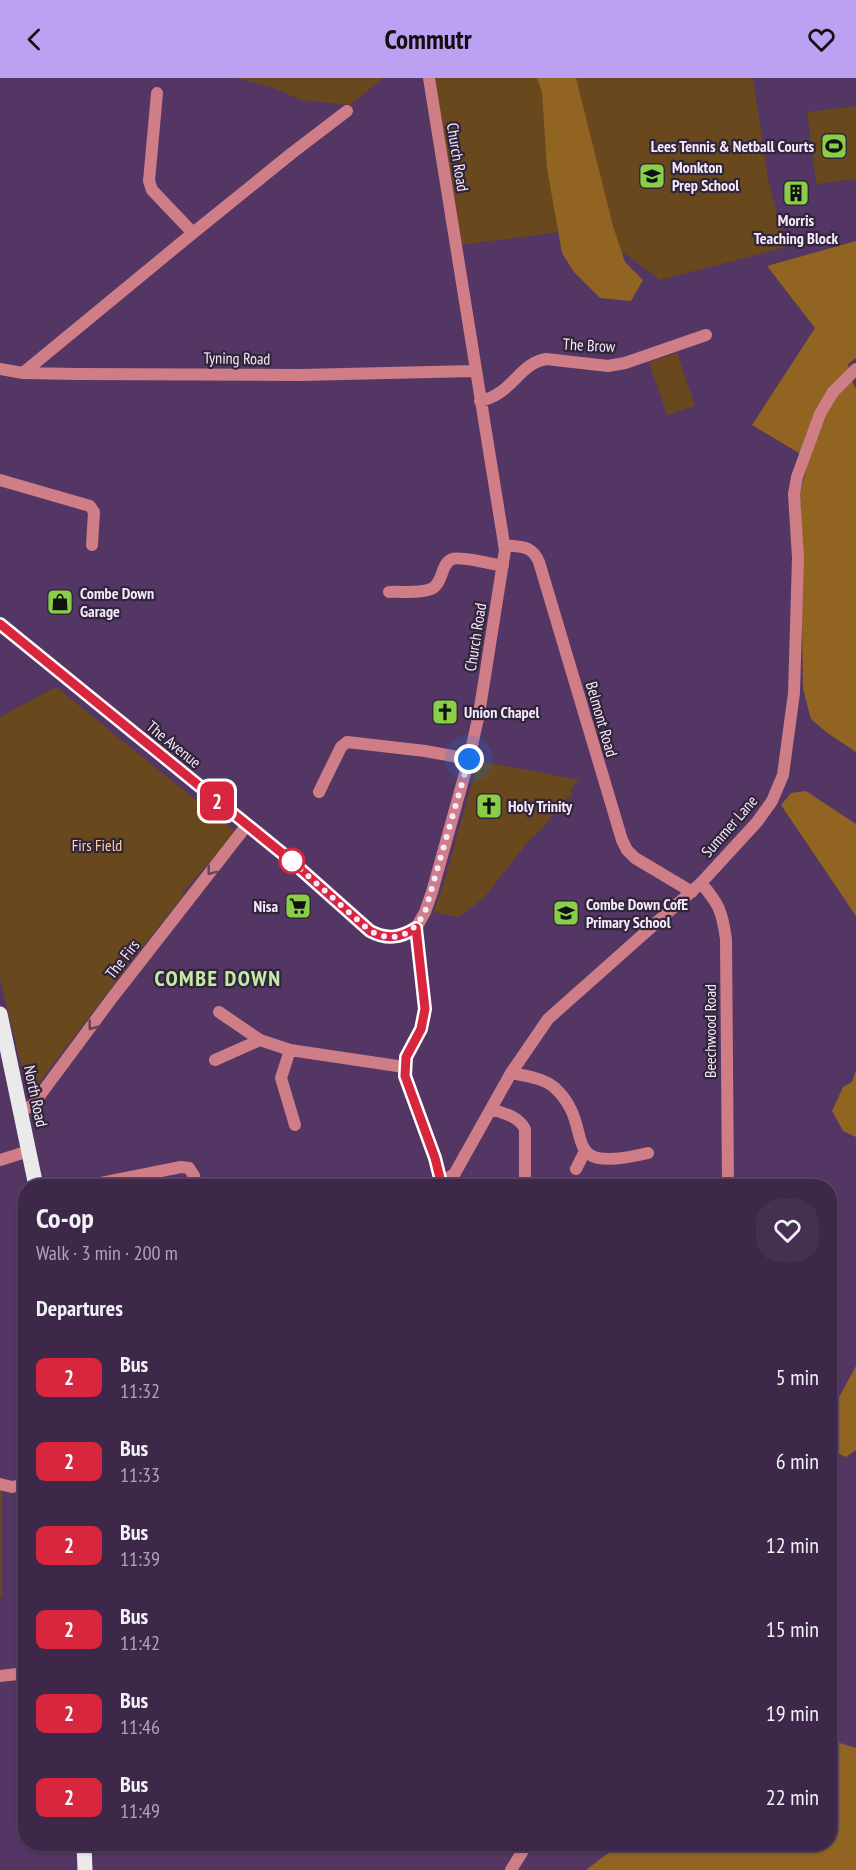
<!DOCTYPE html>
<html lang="en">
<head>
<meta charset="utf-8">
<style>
	:root { --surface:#3e284a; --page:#453051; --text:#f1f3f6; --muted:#ada6b5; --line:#574462; --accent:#bca0f2 }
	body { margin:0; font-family:"PT Sans Narrow",sans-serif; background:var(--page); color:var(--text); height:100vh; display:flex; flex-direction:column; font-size:22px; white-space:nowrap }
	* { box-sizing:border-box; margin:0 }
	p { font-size:20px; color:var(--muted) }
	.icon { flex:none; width:33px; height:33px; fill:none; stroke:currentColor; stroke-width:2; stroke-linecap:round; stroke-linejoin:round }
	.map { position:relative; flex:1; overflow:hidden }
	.drawer { position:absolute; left:18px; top:1101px; width:819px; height:672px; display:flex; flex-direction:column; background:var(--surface); border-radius:24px; box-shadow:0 2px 4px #0004,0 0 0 2px var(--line) }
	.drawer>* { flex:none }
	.badge { padding:0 12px; border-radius:9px; font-size:21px; line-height:39px }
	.you { position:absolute; width:30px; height:30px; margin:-15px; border:4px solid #fff; border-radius:50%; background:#1a73e8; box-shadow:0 0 0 9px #1a73e833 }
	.map>.badge { position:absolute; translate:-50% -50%; box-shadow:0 0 0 3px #fff }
	h2 { padding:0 18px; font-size:22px; line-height:54px }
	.round { display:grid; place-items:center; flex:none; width:63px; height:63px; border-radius:24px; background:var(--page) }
	.summary { display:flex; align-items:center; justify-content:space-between; height:102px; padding:0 18px }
	h1 { font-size:28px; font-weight:700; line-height:45px }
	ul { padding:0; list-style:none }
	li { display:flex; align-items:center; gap:18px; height:84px; padding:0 18px }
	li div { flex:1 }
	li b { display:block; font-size:22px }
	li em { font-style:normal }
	li .badge { min-width:66px; font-weight:700; text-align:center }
	header { display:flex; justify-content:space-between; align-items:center; height:78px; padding:0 18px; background:var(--accent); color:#111; font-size:27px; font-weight:700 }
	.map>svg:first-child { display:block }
</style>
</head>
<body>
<header><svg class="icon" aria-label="back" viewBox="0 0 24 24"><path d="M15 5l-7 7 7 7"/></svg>Commutr<svg class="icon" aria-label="heart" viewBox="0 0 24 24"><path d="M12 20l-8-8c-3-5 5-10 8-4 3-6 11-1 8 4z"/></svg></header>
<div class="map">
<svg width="856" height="1792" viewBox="0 0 856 1792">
	<rect width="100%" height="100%" fill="#533663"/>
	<!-- green -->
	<path fill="#68481c" d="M236,0H383L350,27L301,22L274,10Z
		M435,0H753L768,101L786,169L660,202L591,150L459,167Z
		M856,28V101L816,106L807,34Z
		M677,275L695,328L667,337L649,284Z
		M56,609L234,753L230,759L231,760L183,814V818L134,880L126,886L128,888L29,1018L0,901V639Z
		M480,683L579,702L571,710L572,719H568L540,753L531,760L483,821L458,839L433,834L441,815L478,684Z
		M0,1411H2V1519H0Z"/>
	<!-- forest -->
	<path fill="#926421" d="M537,0H576L613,148L625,184L643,202L631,223L600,220L574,194L562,175L547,90L542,14Z
		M856,163V280L848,286L852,303L856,311V674L826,654L811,641L803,611L800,415L809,381L752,347L815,250L767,188Z
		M806,713L856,746V838L781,727L791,715Z
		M856,992V1059L843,1053L832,1033L843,1009L852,1004Z
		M856,1288V1372L846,1379L830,1372V1336Z
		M830,1662L856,1670V1792H586L620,1766H830Z"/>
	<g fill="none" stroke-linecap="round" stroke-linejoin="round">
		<!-- minor -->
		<path stroke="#cf7d87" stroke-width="12" d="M429,0L505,472L479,636L469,681L432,814L425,834L416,850L424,923V940L421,951L406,979L404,989L405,998L435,1080L442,1108
			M157,15L149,103L152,112L193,155
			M0,291L23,295L77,296L301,297L474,293
			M23,295L193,155L292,75L347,33
			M480,323C513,316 518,286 546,281L608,288L625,285L706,257
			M0,402L90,428L94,434L92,467
			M504,467C521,469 532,467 539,484L622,762L627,772L635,780L692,814
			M389,514C401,513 420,516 431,511C444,505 440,486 452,481C459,478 494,486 503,488
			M0,546L288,780L370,853C387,862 400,860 416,850
			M319,714L341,669L347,664L425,673L469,681
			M701,805C719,826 722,833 726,861L728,1108
			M219,934L260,962
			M290,972L281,1000L295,1047
			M215,982L260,962L290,972L404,989
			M511,995C526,998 544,1000 555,1010C599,1051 552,1098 648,1075
			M492,1031C505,1036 518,1038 525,1051V1108
			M21,1032L32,1028L112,920L247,747
			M0,1082L29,1073
			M576,1091L585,1073
			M442,1105L455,1095L511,995L548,941L701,805L757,744L772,723L783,697L794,615L798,480L794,416L797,399L820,336L833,314L856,291
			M86,1108L181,1089L189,1090L194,1098L196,1108
			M0,1406L12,1409L26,1406
			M0,1598L26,1595
			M511,1792L527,1766"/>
		<!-- primary -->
		<path stroke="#eaeaea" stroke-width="15" d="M0,936L36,1108
			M84,1766L85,1792"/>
	</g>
	<!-- one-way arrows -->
	<defs><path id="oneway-chevron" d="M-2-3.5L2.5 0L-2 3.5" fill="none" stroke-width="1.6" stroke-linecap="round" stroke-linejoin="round" transform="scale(1.5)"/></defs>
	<g stroke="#684454">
		<use href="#oneway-chevron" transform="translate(211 793) rotate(128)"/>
		<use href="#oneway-chevron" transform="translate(92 948) rotate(127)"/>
	</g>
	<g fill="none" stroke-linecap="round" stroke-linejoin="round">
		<defs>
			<path id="line" d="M0,546L288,780L370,853C387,862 400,860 416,850L425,931L421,951L406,979L405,998L435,1080L442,1108"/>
		</defs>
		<!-- line casing -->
		<use href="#line" stroke="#fff" stroke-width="14"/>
		<!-- line -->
		<use href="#line" stroke="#d7263d" stroke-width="9"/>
		<!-- walk -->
		<path stroke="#f6e9fe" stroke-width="6" stroke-dasharray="0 10.8" d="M292,783L288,780L370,853C396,866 412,857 425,834L469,681"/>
	</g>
	<!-- icons -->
	<defs>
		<symbol id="stadium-square" viewBox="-11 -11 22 22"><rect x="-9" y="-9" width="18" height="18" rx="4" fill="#8ace47" stroke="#312539"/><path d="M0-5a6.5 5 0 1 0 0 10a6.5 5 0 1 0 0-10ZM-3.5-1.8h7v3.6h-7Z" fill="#111"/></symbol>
		<symbol id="school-square" viewBox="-11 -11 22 22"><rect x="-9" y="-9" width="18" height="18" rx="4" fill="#8ace47" stroke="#312539"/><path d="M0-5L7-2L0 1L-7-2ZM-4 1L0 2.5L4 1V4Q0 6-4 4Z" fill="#111"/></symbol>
		<symbol id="building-square" viewBox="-11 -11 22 22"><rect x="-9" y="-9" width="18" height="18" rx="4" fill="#8ace47" stroke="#312539"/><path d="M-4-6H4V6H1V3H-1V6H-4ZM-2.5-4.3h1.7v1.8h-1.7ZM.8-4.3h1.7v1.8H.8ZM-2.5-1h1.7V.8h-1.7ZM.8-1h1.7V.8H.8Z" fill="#111"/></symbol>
		<symbol id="shop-square" viewBox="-11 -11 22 22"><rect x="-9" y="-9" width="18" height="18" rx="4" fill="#8ace47" stroke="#312539"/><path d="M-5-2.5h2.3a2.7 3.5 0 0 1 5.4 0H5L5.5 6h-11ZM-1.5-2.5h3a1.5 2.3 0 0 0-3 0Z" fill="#111"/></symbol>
		<symbol id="church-square" viewBox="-11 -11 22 22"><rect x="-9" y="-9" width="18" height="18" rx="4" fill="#8ace47" stroke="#312539"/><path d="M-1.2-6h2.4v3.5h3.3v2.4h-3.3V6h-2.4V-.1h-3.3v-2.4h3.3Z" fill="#111"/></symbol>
		<symbol id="supermarket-square" viewBox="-11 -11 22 22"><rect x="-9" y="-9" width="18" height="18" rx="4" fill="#8ace47" stroke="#312539"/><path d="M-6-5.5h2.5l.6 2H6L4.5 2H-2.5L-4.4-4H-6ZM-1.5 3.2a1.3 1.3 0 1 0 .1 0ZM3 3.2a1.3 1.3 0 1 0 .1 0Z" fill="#111"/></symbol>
	</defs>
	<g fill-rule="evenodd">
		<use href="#stadium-square" x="819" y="53" width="30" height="30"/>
		<use href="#school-square" x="637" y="83" width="30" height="30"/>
		<use href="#building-square" x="781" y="100" width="30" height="30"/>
		<use href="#shop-square" x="45" y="509" width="30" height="30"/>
		<use href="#church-square" x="430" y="619" width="30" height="30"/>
		<use href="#church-square" x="474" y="713" width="30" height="30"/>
		<use href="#supermarket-square" x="283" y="813" width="30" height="30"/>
		<use href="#school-square" x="551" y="820" width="30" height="30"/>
	</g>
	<!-- markers -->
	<circle fill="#fff" stroke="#d7263d" stroke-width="3" cx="292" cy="783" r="12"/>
	<g text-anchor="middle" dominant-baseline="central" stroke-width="4.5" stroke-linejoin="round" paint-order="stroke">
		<!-- poi labels -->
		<g font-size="16" font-weight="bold" fill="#f6e9fe" stroke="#312539" text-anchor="start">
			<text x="814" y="68" text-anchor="end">Lees Tennis &amp; Netball Courts</text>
			<text x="672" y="89">Monkton<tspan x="672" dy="18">Prep School</tspan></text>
			<text x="796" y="142" text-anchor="middle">Morris<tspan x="796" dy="18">Teaching Block</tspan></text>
			<text x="80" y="515">Combe Down<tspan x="80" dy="18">Garage</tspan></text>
			<text x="464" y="634">Union Chapel</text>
			<text x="508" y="728">Holy Trinity</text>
			<text x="586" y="826">Combe Down CofE<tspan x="586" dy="18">Primary School</tspan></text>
			<text x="278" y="828" text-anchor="end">Nisa</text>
		</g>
		<!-- street labels -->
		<g font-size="16" fill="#f6e9fe" stroke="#312539">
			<text transform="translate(458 79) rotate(81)">Church Road</text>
			<text transform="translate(589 267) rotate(3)">The Brow</text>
			<text transform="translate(237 280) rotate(1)">Tyning Road</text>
			<text transform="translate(475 559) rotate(-81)">Church Road</text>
			<text transform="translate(602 641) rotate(74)">Belmont Road</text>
			<text transform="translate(174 666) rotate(39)">The Avenue</text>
			<text transform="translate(729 748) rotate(-49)">Summer Lane</text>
			<text transform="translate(122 881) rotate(-52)">The Firs</text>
			<text transform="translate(710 953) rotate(-90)">Beechwood Road</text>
			<text transform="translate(36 1018) rotate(78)">North Road</text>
		</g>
		<!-- park labels -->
		<g font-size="16" fill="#fcd3a1" stroke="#312539">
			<text x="97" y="767">Firs Field</text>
		</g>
		<!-- district labels -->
		<g font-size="22" font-weight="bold" letter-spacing="1.5" fill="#c5eca7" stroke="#312539">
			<text x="218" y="900">COMBE DOWN</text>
		</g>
	</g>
</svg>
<div class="you" style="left:469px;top:681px"></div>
<b class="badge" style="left:217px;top:723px;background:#d7263d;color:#fff">2</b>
<section class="drawer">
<div class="summary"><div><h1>Co-op</h1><p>Walk · 3 min · 200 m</p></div><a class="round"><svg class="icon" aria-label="heart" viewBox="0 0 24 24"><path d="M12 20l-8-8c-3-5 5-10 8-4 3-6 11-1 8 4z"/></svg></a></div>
<h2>Departures</h2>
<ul>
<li><span class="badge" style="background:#d7263d;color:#fff">2</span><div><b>Bus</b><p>11:32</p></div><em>5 min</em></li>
<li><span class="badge" style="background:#d7263d;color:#fff">2</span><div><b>Bus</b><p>11:33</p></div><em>6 min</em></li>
<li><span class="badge" style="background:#d7263d;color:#fff">2</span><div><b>Bus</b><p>11:39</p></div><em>12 min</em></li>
<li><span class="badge" style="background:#d7263d;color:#fff">2</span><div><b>Bus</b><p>11:42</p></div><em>15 min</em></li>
<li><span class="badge" style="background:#d7263d;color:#fff">2</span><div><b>Bus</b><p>11:46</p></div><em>19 min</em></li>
<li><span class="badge" style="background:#d7263d;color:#fff">2</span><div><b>Bus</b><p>11:49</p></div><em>22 min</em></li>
</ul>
</section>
</div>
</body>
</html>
